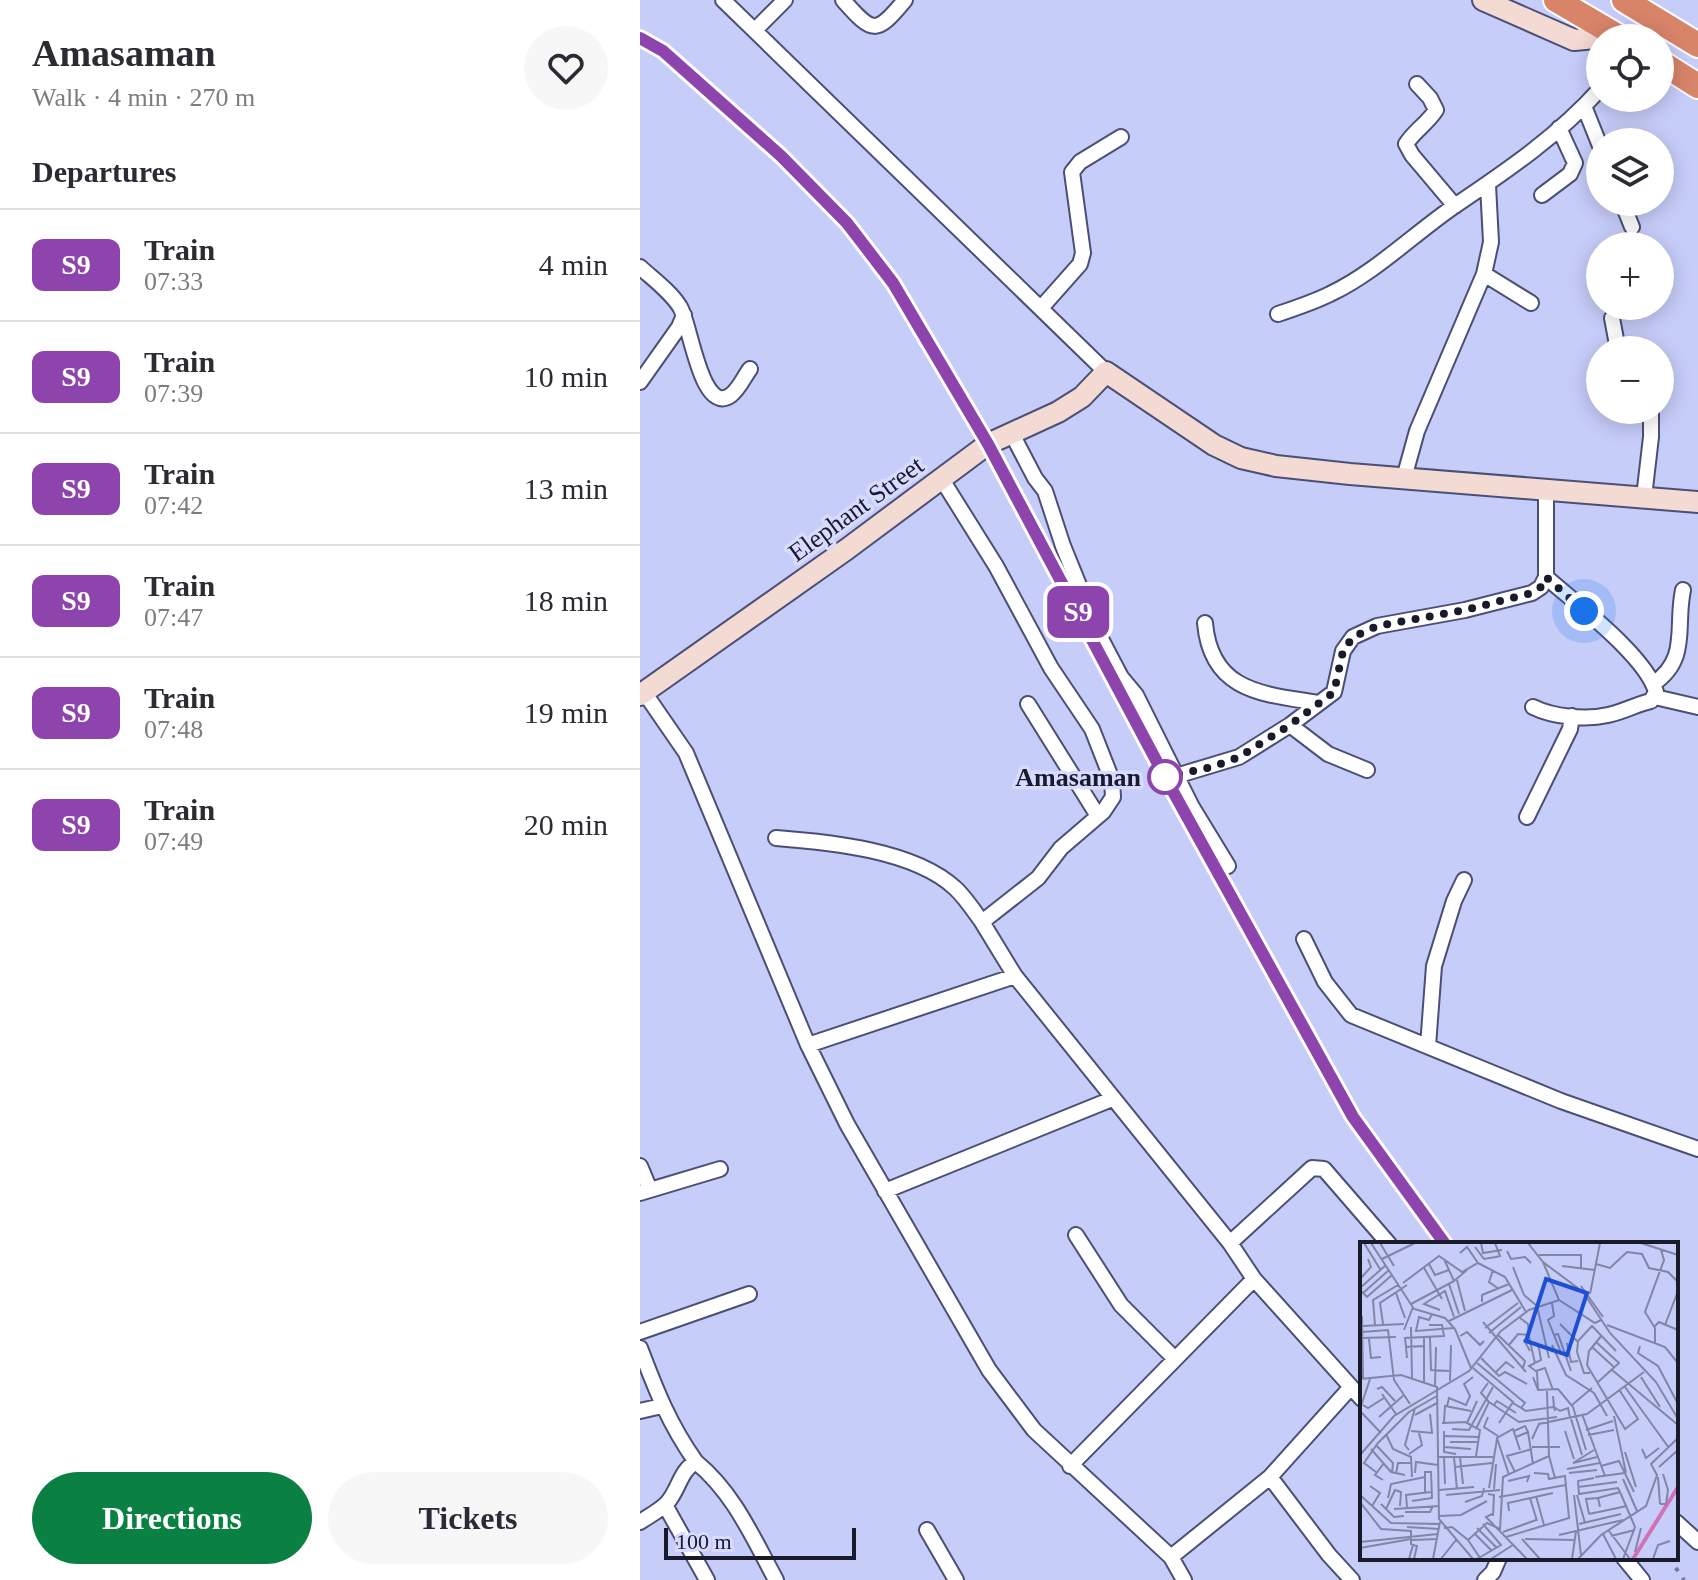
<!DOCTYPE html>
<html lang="en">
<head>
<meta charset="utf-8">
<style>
	:root { --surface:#fff; --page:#f7f7f7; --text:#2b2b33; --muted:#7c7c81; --line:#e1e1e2; --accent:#0b8043 }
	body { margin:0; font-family:"Times New Roman",serif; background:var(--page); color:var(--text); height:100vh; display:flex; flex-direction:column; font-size:30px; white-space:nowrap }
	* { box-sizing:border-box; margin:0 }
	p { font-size:26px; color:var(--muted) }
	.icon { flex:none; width:44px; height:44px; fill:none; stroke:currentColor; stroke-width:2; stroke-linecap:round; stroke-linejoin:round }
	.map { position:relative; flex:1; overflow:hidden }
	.panel { display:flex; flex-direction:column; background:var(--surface); width:640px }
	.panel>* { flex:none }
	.badge { padding:0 16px; border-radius:12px; font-size:28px; line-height:52px }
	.controls { position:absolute; left:946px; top:24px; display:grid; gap:16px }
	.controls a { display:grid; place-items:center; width:88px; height:88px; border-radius:50%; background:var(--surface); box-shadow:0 4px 20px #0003; font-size:40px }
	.scale { position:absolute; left:24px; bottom:20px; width:192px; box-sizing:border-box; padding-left:8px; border:4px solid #191a2a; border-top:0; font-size:22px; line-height:28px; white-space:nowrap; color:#191a2a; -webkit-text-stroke:6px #d6dbff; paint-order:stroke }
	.you { position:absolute; width:40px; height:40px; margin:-20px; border:6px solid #fff; border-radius:50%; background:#1a73e8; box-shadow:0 0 0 12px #1a73e833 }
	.map>.badge { position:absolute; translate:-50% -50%; box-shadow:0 0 0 4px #fff }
	h2 { padding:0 32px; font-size:30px; line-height:72px }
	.round { display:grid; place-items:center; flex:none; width:84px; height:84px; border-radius:42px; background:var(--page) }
	.head { display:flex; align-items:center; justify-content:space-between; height:136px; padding:0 32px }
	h1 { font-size:38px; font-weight:700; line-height:60px }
	.primary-button { display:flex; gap:16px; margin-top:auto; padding:16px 32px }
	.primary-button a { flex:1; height:92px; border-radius:48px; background:var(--accent); color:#fff; font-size:32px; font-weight:700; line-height:92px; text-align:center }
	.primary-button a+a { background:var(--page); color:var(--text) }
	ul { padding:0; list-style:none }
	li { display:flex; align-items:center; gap:24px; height:112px; padding:0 32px; border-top:2px solid var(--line) }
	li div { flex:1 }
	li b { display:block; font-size:30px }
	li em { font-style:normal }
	li .badge { min-width:88px; font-weight:700; text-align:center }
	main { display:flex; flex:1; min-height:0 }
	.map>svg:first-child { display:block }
</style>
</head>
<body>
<main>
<section class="panel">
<div class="head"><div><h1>Amasaman</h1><p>Walk · 4 min · 270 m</p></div><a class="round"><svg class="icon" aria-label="heart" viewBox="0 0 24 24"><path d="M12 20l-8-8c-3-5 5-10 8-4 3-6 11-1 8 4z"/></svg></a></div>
<h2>Departures</h2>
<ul>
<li><span class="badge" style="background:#8e44ad;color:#fff">S9</span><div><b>Train</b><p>07:33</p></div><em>4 min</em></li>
<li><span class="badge" style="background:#8e44ad;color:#fff">S9</span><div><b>Train</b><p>07:39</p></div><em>10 min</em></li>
<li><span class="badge" style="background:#8e44ad;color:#fff">S9</span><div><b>Train</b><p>07:42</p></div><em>13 min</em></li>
<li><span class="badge" style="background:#8e44ad;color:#fff">S9</span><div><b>Train</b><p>07:47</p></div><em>18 min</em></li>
<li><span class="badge" style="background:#8e44ad;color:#fff">S9</span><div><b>Train</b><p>07:48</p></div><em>19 min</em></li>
<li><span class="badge" style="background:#8e44ad;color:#fff">S9</span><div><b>Train</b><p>07:49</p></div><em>20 min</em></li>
</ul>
<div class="primary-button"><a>Directions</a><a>Tickets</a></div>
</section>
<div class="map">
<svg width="1058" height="1580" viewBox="0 0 1058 1580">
	<rect width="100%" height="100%" fill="#c7cdf9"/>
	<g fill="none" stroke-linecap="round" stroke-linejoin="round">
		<defs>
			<path id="street" d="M83,0L466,372
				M203,0C233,34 236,35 265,0
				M115,30L145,0
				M777,84L790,98L796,110C787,124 774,131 766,144L772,155L815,206
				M944,106L960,146
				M902,195L930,174L935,163L919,128
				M982,202L992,227
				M0,267C13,279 31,292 40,307C50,322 61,417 91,395C99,389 104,377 110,369
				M844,274L891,303
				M401,308L440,264L443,253L432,172L440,162L481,137
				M638,314C656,308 674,302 690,294C735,273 776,232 816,205C868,170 919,135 960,89
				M972,318L978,350
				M0,382L39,327L44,315
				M372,434L395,478L405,491L423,546L460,637L481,677L496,695L552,807L588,866
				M301,478L356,566L411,668L452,729L472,780L473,797L463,812L421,848L398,878L342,922L375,976L590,1243L614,1279L722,1399
				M764,478L777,431L844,274L851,242L848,185
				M1004,497L1011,437V410
				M565,623C571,692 623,694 679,703
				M1013,684C1050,659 1035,627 1043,590
				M0,690L4,692L46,753L168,1045L207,1124L349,1370L394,1430L531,1557L544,1580
				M1015,697L1058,707
				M388,704L458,816
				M893,707C913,717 946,720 968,715C983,712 997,704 1011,701L1016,692C1006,656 935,603 906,577
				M650,725L688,754L727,770
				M536,776L599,757L650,725L694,692L703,651L713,637L737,626L825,610L892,593L901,587L906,577V488
				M887,817L930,729L932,716
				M136,838C189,842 274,850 315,888C325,897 334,911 342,922
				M664,939L685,982L711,1015L921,1101L1058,1149
				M168,1045L375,976
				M788,1046L794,966L814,901L824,880
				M0,1166L10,1190
				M245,1191L472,1099
				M0,1193L80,1169
				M436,1235L481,1305L535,1359
				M590,1243L672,1168L684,1169L749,1244
				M0,1332L109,1294
				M0,1348C16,1390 29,1424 56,1462C40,1470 39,1490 27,1503C19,1511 9,1516 0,1522
				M0,1411L22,1406
				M56,1462C94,1493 113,1538 136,1580
				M430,1466L614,1279
				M630,1477L689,1555L712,1580
				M25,1505L67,1580
				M1036,1522L1058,1542
				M287,1530L316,1580
				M531,1557L630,1477L711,1387
				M984,1558L1002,1580
				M845,1580L853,1572L859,1558"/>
			<path id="secondary" d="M843,0L934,40L978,36
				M0,695L207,549L348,444L418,412L442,397L466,372L574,445L601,458L636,466L710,474L1058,502"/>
			<path id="highway" d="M916,0L981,38
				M984,0L1058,45
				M1020,62L1058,86"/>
		</defs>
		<!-- street casing -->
		<use href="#street" stroke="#4b4f75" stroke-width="18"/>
		<!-- secondary casing -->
		<use href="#secondary" stroke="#4b4f75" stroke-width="24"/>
		<!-- highway casing -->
		<use href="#highway" stroke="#fff" stroke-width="28"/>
		<!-- street -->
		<use href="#street" stroke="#fff" stroke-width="14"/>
		<!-- secondary -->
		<use href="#secondary" stroke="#f3dad2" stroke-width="20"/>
		<!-- highway -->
		<use href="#highway" stroke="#d88469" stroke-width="24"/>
		<!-- rail -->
		<path stroke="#757998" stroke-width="4" stroke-dasharray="4 8" stroke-linecap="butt" d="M0,38L23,51L141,156L207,223L253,283L348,444L525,777L713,1117L805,1244
			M1029,1558L1044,1580"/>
	</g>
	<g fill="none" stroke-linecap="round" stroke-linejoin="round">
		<defs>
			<path id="line" d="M0,38L23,51L141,156L207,223L253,283L348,444L525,777L713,1117L805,1244"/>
		</defs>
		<!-- line casing -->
		<use href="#line" stroke="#fff" stroke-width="18"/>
		<!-- line -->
		<use href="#line" stroke="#8e44ad" stroke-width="12"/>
		<!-- walk -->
		<path stroke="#191a2a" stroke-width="8" stroke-dasharray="0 14.4" d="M525,777L572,767L599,757L650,725L694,692L703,651L713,637L737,626L825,610L892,593L901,587L906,577L944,611"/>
	</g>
	<!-- markers -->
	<circle fill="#fff" stroke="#8e44ad" stroke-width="4" cx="525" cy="777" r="16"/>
	<g text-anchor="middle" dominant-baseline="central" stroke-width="7" stroke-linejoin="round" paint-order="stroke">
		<!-- street labels -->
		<g font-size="26" fill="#191a2a" stroke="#d6dbff">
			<text transform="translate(216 509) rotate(-36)">Elephant Street</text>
		</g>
		<!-- stop labels -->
		<g font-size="26" font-weight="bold" fill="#191a2a" stroke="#d6dbff" text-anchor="end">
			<text x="501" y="777">Amasaman</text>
		</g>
	</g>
	<!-- overview -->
	<g transform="translate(720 1242)">
		<rect width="318" height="318" fill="#c7cdf9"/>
		<path fill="none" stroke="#d371b7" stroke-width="4" d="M273,317L318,245"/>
		<path fill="none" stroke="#8185a6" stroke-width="2" d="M4,1L20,27M11,1L54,67L85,76L95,87L111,126M20,1L34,24M121,1L123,11L142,8M168,1L183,20L223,50L250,91L296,140L318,177M281,1L318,13M115,5L124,17L136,15L140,14L135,1M147,9L151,17L165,15L171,21M100,11L107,5L118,21M179,13H221V27M22,17L55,1M84,17L94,39L107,28M183,20L199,58M69,22L75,33L89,28M236,22L250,26L267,10L282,12L289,26L308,30L318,40M202,24L235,28M153,25L164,53L177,64L189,116M64,26L82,57M133,28L129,40L139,47M0,37L11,25L8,17M97,38L105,69M43,41L79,14L102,30L118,21L145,35L166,70M89,42L99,72M221,44L243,75M0,46L26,23M0,48L7,55L32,33M3,51L29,28M36,51L45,76M230,52L240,1M122,60V53L149,42M192,61L194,74L188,78L200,108L195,112M51,62L94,39M80,68L64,62L85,49L94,75M72,72L69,78L59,75L56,89L94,86M2,74L3,137M160,76L168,82L169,95L164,98L170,109M89,79L152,48M123,80L166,130M23,82L20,61L47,43M200,82L218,100M15,83L13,58L38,43M247,83L305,105L318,121M305,83L318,49M2,84L44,82M295,84L299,80L318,88M51,85L52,136M125,86L158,61M44,88L53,65M2,90L28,88L34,138L50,162M129,91L161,65M138,93L165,119L163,126M193,93L198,92L211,129M242,93L229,109L227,123L265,187L278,177L260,149M100,94L107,90L120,103L124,99M70,95L71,128L89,129M169,95L175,121M1,96L36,95M64,96V140M9,97L11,116L21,115M236,100L259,121L237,141M178,101L181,118L169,124L177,130L178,148M207,101L211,120L218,119M295,101V86L285,70L304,18L301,8M149,103L158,92L169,93M192,103L206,133L234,151L247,174M280,104L278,111L298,124L318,162M46,105L45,96L84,94L82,83H69M232,105L255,126M47,116L46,105L64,104M121,116L139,134L145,130L167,142M117,121L165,161L161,166M113,126L153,160L139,181M252,128L318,183M176,129L185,126L193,148M135,131L146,120L154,126M230,131H224L217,110L218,99L232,84L256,109M173,135L178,148L198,147M281,135L300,165M0,137L41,133L77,145L79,277L113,317M90,139L91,103M75,144L76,105M265,145L309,206M17,147L22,145L35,159M198,147L213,165L226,208M187,149L189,214L195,236M22,152L36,172M129,160L159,180L197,175M153,161L166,169L194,165L193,154M3,163L8,166L24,156M134,163L137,159L156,171M212,163L232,146M87,164L89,156L106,163L110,154L104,142L113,135M0,167L10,137M0,169L21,191M195,169L194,165L200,169L208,166L210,176M222,172L245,234M55,173L77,161M254,174L266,231M19,175L44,153M128,175L124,185L138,194M211,177L222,213M82,181L107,180M84,181L85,164L111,169M92,187L109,188L133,145M116,187L129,160L121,151L128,141M226,188L253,179M51,189L72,191L70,172M84,189V210L96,212M154,189L165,184L168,190L156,195M205,189L214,217M168,190L173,222M26,192L33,207L51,215L52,235M228,193L254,188M85,194L119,195M172,197L179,182L227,172L284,130M90,200H117M16,203L33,221L32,231M84,205L111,207M172,205H200M11,207L31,230L45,233M282,207L286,216L299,206M49,208L45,203L55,166M234,208L213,221L237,215M265,210L276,245M49,212L62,203L59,191M0,213L34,174L109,129L141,89L169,68L199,58L235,81L241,78M116,214L120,188L107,181L117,159M78,215H133M84,215L85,242M94,215L97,248M100,215L103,242M241,224L259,219L274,250M95,225L132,221M299,225L318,208M207,227L240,221M16,230L4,221L18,201L49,170L77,154M155,230L147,214L172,207M55,231L56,220L78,223M209,231L237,228M36,232L38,221H52M149,233L137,196L153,187L160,208M235,235L265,231M298,235L300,262M234,236L218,239L219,252L258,246L260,250L238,256L240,265M263,237L277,269M23,238L15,233L24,221M148,239L169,234L167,240M10,244L20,251L12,264M218,245L257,240M129,246L137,197M134,247L136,222M79,248L114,245M260,250L275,285L263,317M65,251V230H72M128,252L134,253L133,274M0,253L31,281L80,282M86,253L140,248M214,253L221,313M217,253L225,281M176,254L184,283M139,255L206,243M28,256L31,242L65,235M170,256L177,279M52,259L72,256L71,230M0,260L21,287L51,289V303M105,260L122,254L124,246M21,262L34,275L44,274M300,262H306L308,248L303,232M47,265L46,253L71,250M26,267L35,248L41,250L40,264M34,267L79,264M149,269L148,261L193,251M45,270H70L73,264M132,272L126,275L167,317M229,272L267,264M229,272L226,257L238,256M79,274L101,273L127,259M219,282L261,272M47,285L79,287M84,286L92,285L108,298L120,316M117,286L137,306M140,288L143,235L189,214M249,289L270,317M143,290L176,278M114,291L132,309M243,292L256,317M199,293L263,278M251,294L275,288M146,295L209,276L205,234L189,237L188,232L174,231M162,297L180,317M165,297L215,298M51,298L78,297M108,298L127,281L140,287M0,300L78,292M0,306L51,297M275,310L281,286M49,317L53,303L57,304L54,317M73,317L80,280M81,317L96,298M117,317L141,303L123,282M131,317L153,303M212,317L216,289M218,317L241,293L286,264L297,233L291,222L318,196M293,317L298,303L310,299"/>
		<path fill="#1d4ed8" fill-opacity="0.15" stroke="#1d4ed8" stroke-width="4" d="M186,37L227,51L207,113L166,99Z"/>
		<rect width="318" height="318" fill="none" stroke="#191a2a" stroke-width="4"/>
	</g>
</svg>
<div class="controls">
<a><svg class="icon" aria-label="locate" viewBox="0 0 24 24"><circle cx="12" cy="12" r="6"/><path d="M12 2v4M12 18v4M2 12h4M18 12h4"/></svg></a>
<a><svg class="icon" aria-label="layers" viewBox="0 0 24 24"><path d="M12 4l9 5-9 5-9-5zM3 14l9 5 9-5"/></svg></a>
<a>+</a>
<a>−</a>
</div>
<div class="scale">100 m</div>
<div class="you" style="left:944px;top:611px"></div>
<b class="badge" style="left:438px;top:612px;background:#8e44ad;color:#fff">S9</b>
</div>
</main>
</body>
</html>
